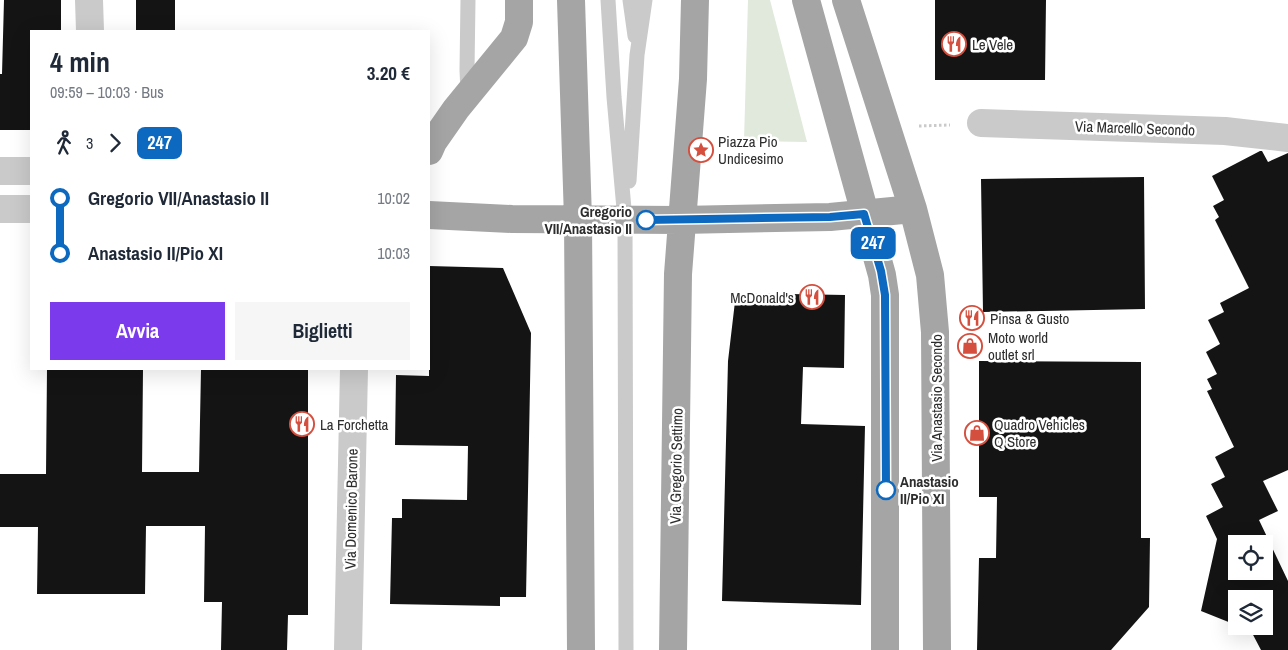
<!DOCTYPE html>
<html lang="it">
<head>
<meta charset="utf-8">
<style>
	:root { --surface:#fff; --page:#f6f6f7; --text:#1f2937; --muted:#747a83; --accent:#7c3aed }
	body { margin:0; font-family:"Archivo Narrow",sans-serif; background:var(--page); color:var(--text); height:100vh; display:flex; flex-direction:column; font-size:19px; white-space:nowrap }
	* { box-sizing:border-box; margin:0 }
	p { font-size:16px; color:var(--muted) }
	.icon { flex:none; width:28px; height:28px; fill:none; stroke:currentColor; stroke-width:2; stroke-linecap:round; stroke-linejoin:round }
	.map { position:relative; flex:1; overflow:hidden }
	.details { position:absolute; left:30px; top:30px; width:400px; height:340px; display:flex; flex-direction:column; background:var(--surface); border-radius:0px; box-shadow:0 5px 20px #0002 }
	.details>* { flex:none }
	.badge { padding:0 10px; border-radius:8px; font-size:18px; line-height:32px }
	.buttons { position:absolute; left:1228px; top:535px; display:grid; gap:10px }
	.buttons a { display:grid; place-items:center; width:45px; height:45px; border-radius:0px; background:var(--surface); box-shadow:0 5px 20px #0002; font-size:25px }
	.map>.badge { position:absolute; translate:-50% -50%; box-shadow:0 0 0 2px #fff }
	.legs { display:flex; align-items:center; gap:8px; height:55px; padding:0 20px; font-size:16px }
	.legs p { margin-inline-start:auto }
	.head { display:flex; align-items:center; justify-content:space-between; height:85px; padding:0 20px }
	h1 { font-size:28px; font-weight:700; line-height:38px }
	.cta { display:flex; gap:10px; margin-top:auto; padding:10px 20px }
	.cta a { flex:1; height:58px; border-radius:0px; background:var(--accent); color:#fff; font-size:20px; font-weight:700; line-height:58px; text-align:center }
	.cta a+a { background:var(--page); color:var(--text) }
	ul { padding:0 20px; list-style:none }
	li { display:flex; align-items:center; gap:18px; height:55px; font-size:19px }
	li i { display:grid; place-items:center; width:8px; height:100%; margin:0 6px; background:currentColor }
	li i::after { content:''; width:12px; height:12px; margin:-6px; border:4px solid; border-radius:50%; background:var(--surface) }
	li p { margin-inline-start:auto }
	li:first-child i { background:linear-gradient(#0000 50%,currentColor 0) }
	li:last-child i { background:linear-gradient(currentColor 50%,#0000 0) }
	.map>svg:first-child { display:block }
</style>
</head>
<body>
<div class="map">
<svg width="1288" height="650" viewBox="0 0 1288 650">
	<rect width="100%" height="100%" fill="#fff"/>
	<!-- green -->
	<path fill="#e0e9db" d="M748,0H770L807,142L744,141Z"/>
	<!-- building -->
	<path fill="#141414" fill-rule="evenodd" d="M4,0H61V31H31V130H0V74H2Z
		M136,0H175V31H136Z
		M935,0H1046L1045,80H935Z
		M1260,151H1262L1268,162L1288,153V470L1263,481L1278,511L1259,520L1288,581V650H1261L1251,631L1239,626H1264V599H1236V625L1201,611L1217,539L1206,516L1223,507L1211,484L1225,477L1215,457L1234,447L1207,391L1212,389L1207,379L1217,374L1206,352L1220,344L1208,320L1224,312L1220,303L1249,288L1215,220L1219,217L1213,206L1224,200L1212,176ZM1236,544H1264V571H1236Z
		M1144,177L1145,309L983,312L981,179Z
		M429,266L503,268L531,333L526,597H500V606L390,604L392,518H402V499L467,500L468,446L395,445L396,375L429,376Z
		M736,293L845,295L844,368L803,367L801,424L865,426L861,605L722,601L728,361Z
		M979,361L1141,362V538H1150L1149,607L1111,650H977L979,558H996L997,497H979Z
		M47,369H143L142,472H199L201,369H308V615H288L287,650H221L222,602H204L205,526H146L145,594H37L38,527H0V474H46Z"/>
	<g fill="none" stroke-linecap="round" stroke-linejoin="round">
		<!-- path -->
		<path stroke="#cacaca" stroke-width="3" stroke-dasharray="2.5 2.5" stroke-linecap="butt" d="M919,126L950,125"/>
		<!-- service -->
		<path stroke="#cacaca" stroke-width="15" d="M468,0L467,70L468,93
			M608,0L614,97L625,220L626,650
			M630,0L635,36
			M629,181L637,55L645,0"/>
		<!-- minor -->
		<path stroke="#cacaca" stroke-width="28" d="M89,0L90,31
			M981,123L1225,131L1288,138
			M0,171H31
			M0,209H31
			M348,650L354,369"/>
		<!-- primary -->
		<path stroke="#a5a5a5" stroke-width="28" d="M571,0L578,219L581,650
			M806,0L882,275L885,295V650
			M846,0L913,209L930,275L935,332L937,650
			M429,151L433,142L456,109L514,38L519,22V0
			M429,215L512,219L681,220L830,217L913,209
			M673,650L678,274L693,79L695,0"/>
	</g>
	<g fill="none" stroke-linecap="round" stroke-linejoin="round">
		<defs>
			<path id="line-1" d="M646,220L830,217L864,214L881,271L885,295L886,490"/>
		</defs>
		<!-- line-1 casing -->
		<use href="#line-1" stroke="#fff" stroke-width="11"/>
		<!-- line-1 -->
		<use href="#line-1" stroke="#0c69bf" stroke-width="8"/>
	</g>
	<!-- icons -->
	<defs>
		<symbol id="restaurant-ring" viewBox="-11 -11 22 22"><circle r="9.5" fill="#fff" stroke="#d54f3e" stroke-width="1.5"/><path d="M-5-6h1v4h1v-4h1v4h1v-4h1v5L-1.5 .5V6h-2V.5L-5-1ZM5-6V6H3V1.5H1.5Q1.5-4 5-6Z" fill="#d54f3e"/></symbol>
		<symbol id="sight-ring" viewBox="-11 -11 22 22"><circle r="9.5" fill="#fff" stroke="#d54f3e" stroke-width="1.5"/><path d="M0-6L1.8-2.2L6-1.7L2.9 1.2L3.7 5.4L0 3.3L-3.7 5.4L-2.9 1.2L-6-1.7L-1.8-2.2Z" fill="#d54f3e"/></symbol>
		<symbol id="shop-ring" viewBox="-11 -11 22 22"><circle r="9.5" fill="#fff" stroke="#d54f3e" stroke-width="1.5"/><path d="M-5-2.5h2.3a2.7 3.5 0 0 1 5.4 0H5L5.5 6h-11ZM-1.5-2.5h3a1.5 2.3 0 0 0-3 0Z" fill="#d54f3e"/></symbol>
	</defs>
	<g fill-rule="evenodd">
		<use href="#restaurant-ring" x="940" y="30" width="28" height="28"/>
		<use href="#sight-ring" x="687" y="136" width="28" height="28"/>
		<use href="#restaurant-ring" x="798" y="283" width="28" height="28"/>
		<use href="#restaurant-ring" x="958" y="304" width="28" height="28"/>
		<use href="#shop-ring" x="956" y="332" width="28" height="28"/>
		<use href="#restaurant-ring" x="288" y="410" width="28" height="28"/>
		<use href="#shop-ring" x="963" y="419" width="28" height="28"/>
	</g>
	<!-- markers -->
	<g fill="#fff" stroke="#0c69bf" stroke-width="2.5">
		<circle cx="646" cy="220" r="9"/>
		<circle cx="886" cy="490" r="9"/>
	</g>
	<g text-anchor="middle" dominant-baseline="central" stroke-width="5" stroke-linejoin="round" paint-order="stroke">
		<!-- poi labels -->
		<g font-size="15" fill="#2d2d2d" stroke="#fff" text-anchor="start">
			<text x="972" y="44">Le Vele</text>
			<text x="718" y="141">Piazza Pio<tspan x="718" dy="17">Undicesimo</tspan></text>
			<text x="794" y="297" text-anchor="end">McDonald's</text>
			<text x="990" y="318">Pinsa &amp; Gusto</text>
			<text x="988" y="337">Moto world<tspan x="988" dy="17">outlet srl</tspan></text>
			<text x="320" y="424">La Forchetta</text>
			<text x="994" y="424">Quadro Vehicles<tspan x="994" dy="17">Q Store</tspan></text>
		</g>
		<!-- street labels -->
		<g font-size="15" fill="#2d2d2d" stroke="#fff">
			<text transform="translate(1135 128) rotate(2)">Via Marcello Secondo</text>
			<text transform="translate(936 398) rotate(-90)">Via Anastasio Secondo</text>
			<text transform="translate(676 466) rotate(-89)">Via Gregorio Settimo</text>
			<text transform="translate(351 509) rotate(-89)">Via Domenico Barone</text>
		</g>
		<!-- stop labels -->
		<g font-size="15" font-weight="bold" fill="#2d2d2d" stroke="#fff" text-anchor="end">
			<text x="632" y="211">Gregorio<tspan x="632" dy="17">VII/Anastasio II</tspan></text>
			<text x="900" y="481" text-anchor="start">Anastasio<tspan x="900" dy="17">II/Pio XI</tspan></text>
		</g>
	</g>
</svg>
<div class="buttons">
<a><svg class="icon" aria-label="locate" viewBox="0 0 24 24"><circle cx="12" cy="12" r="6"/><path d="M12 2v4M12 18v4M2 12h4M18 12h4"/></svg></a>
<a><svg class="icon" aria-label="layers" viewBox="0 0 24 24"><path d="M12 4l9 5-9 5-9-5zM3 14l9 5 9-5"/></svg></a>
</div>
<b class="badge" style="left:873px;top:243px;background:#0c69bf;color:#fff">247</b>
<section class="details">
<div class="head"><div><h1>4 min</h1><p>09:59 – 10:03 · Bus</p></div><b>3.20 €</b></div>
<div class="legs"><svg class="icon" aria-label="walk" viewBox="0 0 24 24"><circle cx="13" cy="4" r="2"/><path d="M13 8l-2 6 4 7M11 14l-3 7M7 12l3-4h3l4 4"/></svg>3<svg class="icon" aria-label="forward" viewBox="0 0 24 24"><path d="M9 5l7 7-7 7"/></svg><b class="badge" style="background:#0c69bf;color:#fff">247</b></div>
<ul>
<li><i style="color:#0c69bf"></i><b>Gregorio VII/Anastasio II</b><p>10:02</p></li>
<li><i style="color:#0c69bf"></i><b>Anastasio II/Pio XI</b><p>10:03</p></li>
</ul>
<div class="cta"><a>Avvia</a><a>Biglietti</a></div>
</section>
</div>
</body>
</html>
